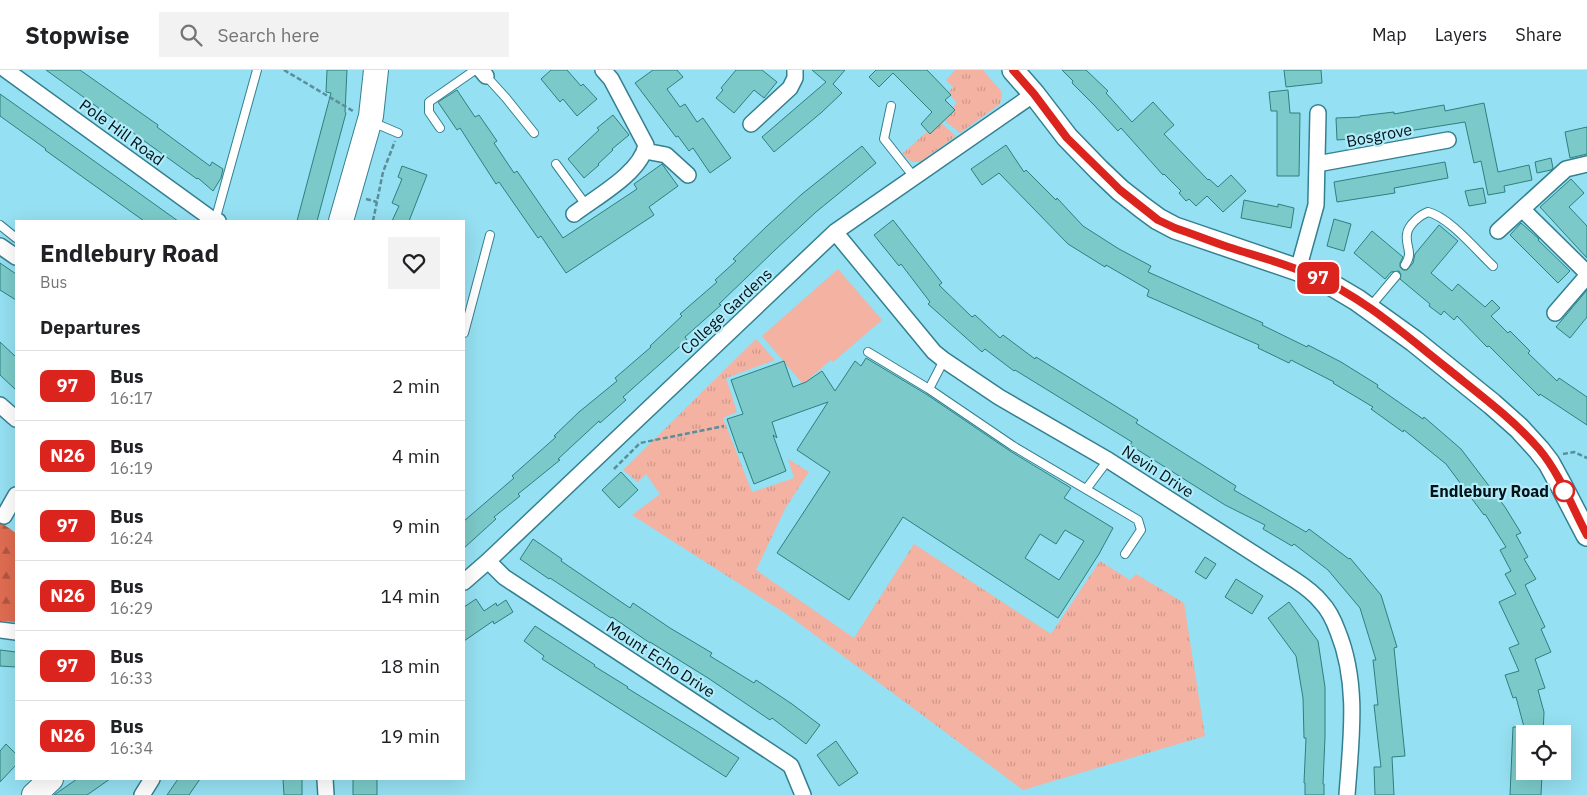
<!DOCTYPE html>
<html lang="en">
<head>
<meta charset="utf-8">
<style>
	:root { --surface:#fff; --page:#f2f2f2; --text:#202124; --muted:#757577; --line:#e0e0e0 }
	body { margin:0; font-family:"IBM Plex Sans",sans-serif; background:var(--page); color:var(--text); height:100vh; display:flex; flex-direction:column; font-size:19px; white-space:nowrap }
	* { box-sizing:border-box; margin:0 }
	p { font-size:16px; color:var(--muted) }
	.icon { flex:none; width:28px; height:28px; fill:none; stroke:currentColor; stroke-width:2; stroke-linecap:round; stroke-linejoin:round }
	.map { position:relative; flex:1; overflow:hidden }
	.panel { position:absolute; left:15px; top:150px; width:450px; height:560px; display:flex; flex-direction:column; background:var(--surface); border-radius:0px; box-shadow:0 5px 20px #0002 }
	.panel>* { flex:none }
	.badge { padding:0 10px; border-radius:8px; font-size:18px; line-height:32px }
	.controls { position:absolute; left:1516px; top:655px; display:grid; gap:10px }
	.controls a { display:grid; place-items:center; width:55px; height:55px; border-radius:0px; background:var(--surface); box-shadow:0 5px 20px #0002; font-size:25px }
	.map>.badge { position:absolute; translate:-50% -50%; box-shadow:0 0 0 2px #fff }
	h2 { padding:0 25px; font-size:19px; line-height:45px }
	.round { display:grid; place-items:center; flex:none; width:52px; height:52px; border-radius:0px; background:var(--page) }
	.overview { display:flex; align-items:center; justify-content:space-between; height:85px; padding:0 25px }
	h1 { font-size:24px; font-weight:800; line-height:38px }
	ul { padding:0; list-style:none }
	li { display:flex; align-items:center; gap:15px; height:70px; padding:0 25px; border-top:1px solid var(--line) }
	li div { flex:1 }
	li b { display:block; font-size:19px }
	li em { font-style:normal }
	li .badge { min-width:55px; font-weight:700; text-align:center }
	header { display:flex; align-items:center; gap:30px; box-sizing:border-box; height:70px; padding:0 25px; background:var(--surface); border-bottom:1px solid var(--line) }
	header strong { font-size:24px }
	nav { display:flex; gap:28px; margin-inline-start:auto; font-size:18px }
	.search { width:350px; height:45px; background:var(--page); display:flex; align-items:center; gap:12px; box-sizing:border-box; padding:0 18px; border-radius:0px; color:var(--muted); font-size:19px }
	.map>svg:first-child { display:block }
</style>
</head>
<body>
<header>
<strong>Stopwise</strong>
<div class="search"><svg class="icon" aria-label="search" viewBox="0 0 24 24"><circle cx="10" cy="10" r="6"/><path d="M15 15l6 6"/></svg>Search here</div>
<nav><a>Map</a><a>Layers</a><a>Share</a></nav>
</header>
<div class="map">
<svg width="1587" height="725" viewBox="0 0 1587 725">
	<defs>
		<pattern id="grass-tufts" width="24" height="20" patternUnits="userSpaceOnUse" patternTransform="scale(1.25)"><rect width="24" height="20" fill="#f3b2a2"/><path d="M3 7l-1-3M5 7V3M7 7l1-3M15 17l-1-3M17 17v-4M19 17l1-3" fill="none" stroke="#cf988b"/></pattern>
		<pattern id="forest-firs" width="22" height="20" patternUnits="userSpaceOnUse" patternTransform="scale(1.25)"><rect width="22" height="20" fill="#df6c51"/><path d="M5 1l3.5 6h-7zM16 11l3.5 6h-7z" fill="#b25742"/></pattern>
	</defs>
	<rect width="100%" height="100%" fill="#95e0f2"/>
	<!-- grass -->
	<path fill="url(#grass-tufts)" d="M955,0H983L1001,21L1002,25L1000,34L960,63L942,48L957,33L948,23L953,17L946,10Z
		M939,51L956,66L920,92H912L902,84Z
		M756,269L775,290L726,308L737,342L723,348L752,422L794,408L788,389L809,402L786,437L756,500L854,568L914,474L1051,564L1100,491L1130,510L1136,504L1184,533L1205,666L1023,720L788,545L632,445L660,424L646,404L638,412L623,400Z"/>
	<!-- forest -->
	<path fill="url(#forest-firs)" d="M0,452L16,463V552L0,551Z"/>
	<!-- pitch -->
	<path fill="#f3b2a2" d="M838,199L882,250L833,292L831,290L803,314L762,266Z"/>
	<!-- building -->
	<path fill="#7bcac9" stroke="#2d8080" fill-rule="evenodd" d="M46,0H80L158,55L157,57L210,96L212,92L223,99L221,108L213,121L198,108L197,109Z
		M327,0H347L345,42L346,43L317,151H297L331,23L326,22Z
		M551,0H567L581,16L583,14L597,29L577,46L563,29L560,32L541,9Z
		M653,0H677L683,7L667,19L680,37L685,34L697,52L703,48L731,88L710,103L693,78L689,81L678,66L676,67L635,13Z
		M736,0H762L777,12L764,28L754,20L734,43L716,28L723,20L721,18Z
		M812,0H845L833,14L842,23L822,42L774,82L762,67L826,12Z
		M876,0H927L951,25L945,30L955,40L930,64L921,54L932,42L893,3L879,17L869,7Z
		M1062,0H1086L1108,21L1106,23L1132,52L1153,32L1174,55L1164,64L1208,110L1209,109L1218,117L1231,105L1246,121L1223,142L1207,126L1196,136L1189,129L1186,131L1179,123L1181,121L1164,104L1163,105L1121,58L1118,61L1094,35L1072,13L1073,11Z
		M1284,0H1321L1322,13L1286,17Z
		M457,20L475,47L479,45L497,71L494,73L514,103L517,101L563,168L637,119L634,114L662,94L678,116L649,137L654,145L566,203L541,166L538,168L499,112L496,114L460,58L457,60L438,32Z
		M1288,20L1290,43H1300L1299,106H1277V41H1271L1269,22Z
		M0,24L55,63L178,151H144L45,80L46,79L0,46Z
		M1484,33L1498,102L1529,95L1532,110L1504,116L1505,122L1488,125L1481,91L1474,93L1465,52L1396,63V65L1337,70L1336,48L1360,47V46L1394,42V44L1444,35L1445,41Z
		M613,45L629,65L612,79L613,80L598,94L599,95L584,108L568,89L599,60L597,58Z
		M1587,57V84L1570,88L1565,62Z
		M1006,75L1024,102L1026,100L1056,130L1057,128L1083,156L1119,179L1151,196L1148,202L1263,253L1262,255L1307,277L1308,275L1341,292L1378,315L1377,317L1423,349L1424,347L1461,379L1505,437L1521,463L1516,465L1528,487L1524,489L1536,509L1525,515L1545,557L1541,559L1551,582L1535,589L1545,618L1538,620L1544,642L1543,664H1526L1525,659V703L1542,704L1541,725H1510L1513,657H1524L1516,627L1513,628L1505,605L1519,601L1509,578L1519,574L1499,532L1516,524L1505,504L1511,501L1500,480L1506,477L1485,444L1484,445L1446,394L1404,360L1403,362L1371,339L1373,337L1333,313L1334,312L1291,290L1289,293L1258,278L1259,275L1147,226L1149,220L1106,195L1105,197L1068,174L999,103L982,115L971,99Z
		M862,76L876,93L816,142L775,180L719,234L721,235L685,267L687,270L623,327L626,330L600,353L599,351L558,389L560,390L518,424L520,426L494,447L496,449L464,478V451L514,408L512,406L556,367L554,366L579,342L617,311L615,308L651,277L650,276L682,246L680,244L717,212L715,210L736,191L733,189L767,156L802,124Z
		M1551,88L1553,98L1551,100L1537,103L1535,92Z
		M1445,92L1448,108L1394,118L1395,123L1337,132L1334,112Z
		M402,96L427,105L409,151H392L399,136L392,133L402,109L398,107Z
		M1571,109L1584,123L1569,137L1587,156V188L1540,137Z
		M1483,118L1486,133L1469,136L1465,121Z
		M1244,130L1278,137V134L1294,138L1291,158L1241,148Z
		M1334,149L1351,154L1344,181L1327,176Z
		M893,150L942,213L939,215L972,247L975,245L1000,268L1003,265L1035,289L1036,287L1138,350L1136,353L1236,416L1234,420L1306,462L1309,459L1349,489L1350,488L1381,525L1397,577L1394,578L1405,686L1392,687L1394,725H1375L1374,697H1381L1374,635H1378L1373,590H1376L1360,538L1328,500L1294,474L1292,476L1263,459L1265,455L1225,435L1195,416L1130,375L1132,372L1015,300L1014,301L985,279L982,282L928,234L930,232L901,194L899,196L874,165Z
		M1521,153L1539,169L1538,170L1570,201L1558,213L1510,165Z
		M1439,155L1458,171L1431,203L1452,221L1458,214L1485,237L1492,230L1500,238L1491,246L1508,263L1510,261L1530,281L1528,283L1557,311L1559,308L1587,327V355L1540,324L1539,326L1489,276L1487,277L1457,246L1454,250L1444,241L1441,245L1429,236L1430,234L1400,209L1401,205L1399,201L1391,202L1385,209L1354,183L1372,161L1403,187L1400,193V197L1403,200H1407L1413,193L1415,184Z
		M0,193L16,204V230L0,220Z
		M1587,220V247L1570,268L1556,257Z
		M0,272L16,287V320L0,305Z
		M866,288L926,324L1010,381L1071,418L1064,428L1113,458L1099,484L1058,548L903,447L849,530L777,483L830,402L797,380L828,332L772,352L777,368L773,365L786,401L754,414L742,382L739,383L727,349L743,344L731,310L784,291L793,317L806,312L822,301L835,321L855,291L861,296ZM1065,460L1084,471L1059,510L1025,488L1040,464L1056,474Z
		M621,402L638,420L619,438L602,420Z
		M533,469L562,489L561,491L630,538L633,533L670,558L712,583L710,586L754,613L756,610L792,634L820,655L806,674L772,648L770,650L708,608L650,572V573L612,547L611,548L550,508L549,509L520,489Z
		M1205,487L1216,494L1206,509L1195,502Z
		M1236,509L1263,526L1252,544L1225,527Z
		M476,529L484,541L496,533L497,536L506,530L513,542L494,554L493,551L464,571V537Z
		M1289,532L1318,571L1325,617V667L1323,714H1324V725H1305V713H1304L1306,668H1304L1303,628L1296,586L1268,548Z
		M535,556L595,595L594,596L628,617L627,618L697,661L739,688L726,707L542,589L544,586L524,571Z
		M0,580L16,582V597L0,596Z
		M836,671L858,703L839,716L817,685Z
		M6,674L16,684V695L0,712V681Z
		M77,709H110L87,725H54Z
		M178,709H200L189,725H167Z
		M283,709H302V725H284Z
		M353,709H377V725H353Z"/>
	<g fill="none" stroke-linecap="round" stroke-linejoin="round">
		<defs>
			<path id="lane" d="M486,6L506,28L534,63
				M891,36L884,69L914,107
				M372,52L398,63
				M440,58L429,42V32L475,0
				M556,94L586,135
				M215,151L257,0
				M0,155L16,168
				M1405,195C1414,182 1405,177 1407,164C1408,155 1420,145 1428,142C1449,147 1476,180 1493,196
				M1370,237L1396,206
				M464,263L490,165
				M868,282L929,319L1013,376L1138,450L1141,460L1125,484
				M929,319L944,290
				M1087,418L1108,390"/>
			<path id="street" d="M6,0L209,147L218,151
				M481,0L486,6
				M751,54L790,18L795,8V0
				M645,81L666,85L688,105
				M1317,94L1448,70
				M1522,139L1587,203
				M574,144C596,127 641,103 646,75L611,9L603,0
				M1498,161L1566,99L1587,94
				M835,162L934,282L944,290L999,327L1108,390L1295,510C1304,516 1314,523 1321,532C1329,540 1334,551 1338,562C1359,614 1351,670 1347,725
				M0,176L16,187
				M1298,200L1316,135L1318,43
				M1555,243L1587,206
				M0,335L16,349
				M4,446L16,425
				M488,491L504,507L787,693L791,696L803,725
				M464,512L488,491L835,162L1034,24
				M0,560L16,562
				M325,709L326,725
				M142,725L152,709"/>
			<path id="secondary" d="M1013,0L1034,24L1067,67L1099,100L1120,120L1143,138L1158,149L1175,158L1298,200L1330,214L1357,230L1414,271L1492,334L1519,358L1539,380L1549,393L1561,415L1587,465"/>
			<path id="primary" d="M341,151L371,46L376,0
				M34,725L51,709"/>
		</defs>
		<!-- lane casing -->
		<use href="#lane" stroke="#348091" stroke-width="10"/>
		<!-- street casing -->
		<use href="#street" stroke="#348091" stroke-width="18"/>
		<!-- secondary casing -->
		<use href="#secondary" stroke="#348091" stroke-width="24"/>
		<!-- primary casing -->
		<use href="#primary" stroke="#348091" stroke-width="26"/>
		<!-- path -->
		<path stroke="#598e9a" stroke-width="2.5" stroke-dasharray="5 2.5" stroke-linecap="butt" d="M284,0L353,41
			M366,129L377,132
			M373,151L383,102L395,71
			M1563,384L1574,382L1587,388
			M614,399L640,373L724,356"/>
		<!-- lane -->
		<use href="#lane" stroke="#fff" stroke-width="8"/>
		<!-- street -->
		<use href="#street" stroke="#fff" stroke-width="15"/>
		<!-- secondary -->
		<use href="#secondary" stroke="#fff" stroke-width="21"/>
		<!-- primary -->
		<use href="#primary" stroke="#fff" stroke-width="24"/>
	</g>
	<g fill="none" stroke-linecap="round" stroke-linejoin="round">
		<defs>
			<path id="line" d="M1013,0L1034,24L1067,68L1110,110L1120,120L1158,150L1175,158C1193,164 1210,171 1228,177C1256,186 1284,193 1311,205C1362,226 1405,265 1448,299C1479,324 1513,349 1539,379C1560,404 1572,437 1587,465"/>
		</defs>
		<!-- line casing -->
		<use href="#line" stroke="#fff" stroke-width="11"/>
		<!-- line -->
		<use href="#line" stroke="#dc241f" stroke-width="8"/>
	</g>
	<!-- markers -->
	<circle fill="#fff" stroke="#dc241f" stroke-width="2.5" cx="1564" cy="421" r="10"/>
	<g text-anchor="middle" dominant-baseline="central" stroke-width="4.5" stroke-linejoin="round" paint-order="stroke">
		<!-- street labels -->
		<g font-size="16" fill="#001217" stroke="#b0ebf9">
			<text transform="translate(122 62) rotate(36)">Pole Hill Road</text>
			<text transform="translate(1379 65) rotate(-11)">Bosgrove</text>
			<text transform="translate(726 241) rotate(-43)">College Gardens</text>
			<text transform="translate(1158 401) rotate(33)">Nevin Drive</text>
			<text transform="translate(661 589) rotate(33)">Mount Echo Drive</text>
		</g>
		<!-- stop labels -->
		<g font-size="16" font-weight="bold" fill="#001217" stroke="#b0ebf9" text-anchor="end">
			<text x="1549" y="421">Endlebury Road</text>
		</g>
	</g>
</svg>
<div class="controls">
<a><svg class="icon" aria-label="locate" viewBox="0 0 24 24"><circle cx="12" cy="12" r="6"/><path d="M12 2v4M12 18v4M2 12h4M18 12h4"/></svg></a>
</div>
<b class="badge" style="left:1318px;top:208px;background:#dc241f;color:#fff">97</b>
<section class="panel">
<div class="overview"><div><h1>Endlebury Road</h1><p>Bus</p></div><a class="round"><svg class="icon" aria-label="heart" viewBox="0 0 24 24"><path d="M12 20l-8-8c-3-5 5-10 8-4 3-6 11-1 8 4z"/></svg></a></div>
<h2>Departures</h2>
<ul>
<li><span class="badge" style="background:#dc241f;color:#fff">97</span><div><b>Bus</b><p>16:17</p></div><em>2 min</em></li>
<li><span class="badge" style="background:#dc241f;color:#fff">N26</span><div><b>Bus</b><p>16:19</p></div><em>4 min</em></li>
<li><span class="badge" style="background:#dc241f;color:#fff">97</span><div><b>Bus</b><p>16:24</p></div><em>9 min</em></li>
<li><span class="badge" style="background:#dc241f;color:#fff">N26</span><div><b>Bus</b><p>16:29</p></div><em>14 min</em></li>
<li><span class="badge" style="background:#dc241f;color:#fff">97</span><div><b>Bus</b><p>16:33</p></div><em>18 min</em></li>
<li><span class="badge" style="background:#dc241f;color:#fff">N26</span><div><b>Bus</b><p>16:34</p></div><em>19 min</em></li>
</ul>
</section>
</div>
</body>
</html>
